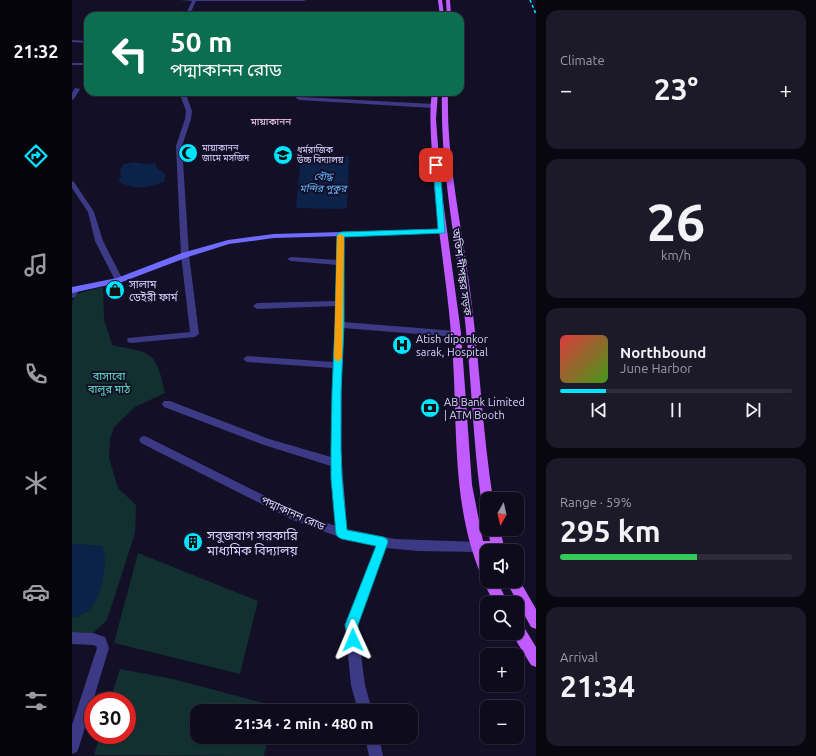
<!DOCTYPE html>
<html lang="en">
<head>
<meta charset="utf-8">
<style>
	:root { --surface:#0e0b1c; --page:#1c1929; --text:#f1f3f6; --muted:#9b9ba3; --line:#2e2b3b; --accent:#00e5ff }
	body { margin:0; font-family:Ubuntu,"Noto Sans Bengali",sans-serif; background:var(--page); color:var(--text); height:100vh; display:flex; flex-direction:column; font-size:15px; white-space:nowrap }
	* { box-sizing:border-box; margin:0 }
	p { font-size:13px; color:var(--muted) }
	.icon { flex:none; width:22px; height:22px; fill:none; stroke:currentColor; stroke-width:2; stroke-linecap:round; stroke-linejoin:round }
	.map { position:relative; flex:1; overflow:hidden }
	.details { display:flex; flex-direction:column; gap:10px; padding:10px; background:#08060f; width:280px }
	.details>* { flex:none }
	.hud { position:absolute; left:12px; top:12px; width:380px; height:84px; border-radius:12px; box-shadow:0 1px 3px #0004,0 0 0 1px var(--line); background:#0b6e4f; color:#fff; overflow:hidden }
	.needle { width:26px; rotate:188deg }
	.fabs { position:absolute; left:408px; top:492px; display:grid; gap:8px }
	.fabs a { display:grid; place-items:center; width:44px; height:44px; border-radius:8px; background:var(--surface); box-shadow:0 1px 3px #0004,0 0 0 1px var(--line); font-size:20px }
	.speed { position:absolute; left:12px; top:692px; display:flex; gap:8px; font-size:20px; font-weight:700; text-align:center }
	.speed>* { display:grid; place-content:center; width:52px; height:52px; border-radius:50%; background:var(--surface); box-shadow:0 1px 3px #0004,0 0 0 1px var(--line); line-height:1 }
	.speed .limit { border:6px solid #d22; background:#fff; color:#111 }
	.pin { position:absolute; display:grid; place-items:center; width:34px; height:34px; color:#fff; margin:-17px; border-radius:8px; box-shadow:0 2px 6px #0006 }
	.me { position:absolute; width:44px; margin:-22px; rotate:359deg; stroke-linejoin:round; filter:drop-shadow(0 0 3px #0008) }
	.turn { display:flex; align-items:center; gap:14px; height:84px; padding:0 20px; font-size:18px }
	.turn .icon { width:52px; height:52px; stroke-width:2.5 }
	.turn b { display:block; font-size:28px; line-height:34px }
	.big { font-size:30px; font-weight:700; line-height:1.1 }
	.details .card { flex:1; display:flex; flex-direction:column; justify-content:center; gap:6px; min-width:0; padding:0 14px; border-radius:12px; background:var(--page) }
	.details .dial { align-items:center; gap:0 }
	.dial b { font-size:52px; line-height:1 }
	.song { display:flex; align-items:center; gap:12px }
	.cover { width:48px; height:48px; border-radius:6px; background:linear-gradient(135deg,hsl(0 70% 55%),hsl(100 70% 35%)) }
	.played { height:4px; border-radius:2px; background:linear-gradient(90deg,var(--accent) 20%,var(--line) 20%) }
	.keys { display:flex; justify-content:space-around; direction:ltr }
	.heat { display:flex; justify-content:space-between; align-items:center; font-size:22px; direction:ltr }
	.charge { height:6px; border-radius:3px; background:linear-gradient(90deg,#34c759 59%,var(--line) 0) }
	.trip { position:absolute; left:118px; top:704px; width:228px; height:40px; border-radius:12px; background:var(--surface); box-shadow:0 1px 3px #0004,0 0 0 1px var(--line); font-weight:700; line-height:40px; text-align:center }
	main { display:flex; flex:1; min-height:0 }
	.dock { display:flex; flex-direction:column; width:72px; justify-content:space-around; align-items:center; background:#06040b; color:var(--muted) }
	.dock .icon { width:28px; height:28px }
	.dock .selected { color:var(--accent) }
	.dock b { font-size:18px; color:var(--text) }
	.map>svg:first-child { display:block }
</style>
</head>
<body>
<main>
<nav class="dock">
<b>21:32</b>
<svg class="icon selected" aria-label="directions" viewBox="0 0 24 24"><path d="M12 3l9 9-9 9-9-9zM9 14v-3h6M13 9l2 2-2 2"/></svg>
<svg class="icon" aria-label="music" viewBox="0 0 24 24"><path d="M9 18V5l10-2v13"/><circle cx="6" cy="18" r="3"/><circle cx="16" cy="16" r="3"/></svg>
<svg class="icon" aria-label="phone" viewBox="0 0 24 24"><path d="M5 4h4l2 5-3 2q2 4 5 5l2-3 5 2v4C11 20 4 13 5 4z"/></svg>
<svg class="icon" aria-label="climate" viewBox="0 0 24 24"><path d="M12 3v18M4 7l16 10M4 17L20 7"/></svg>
<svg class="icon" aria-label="car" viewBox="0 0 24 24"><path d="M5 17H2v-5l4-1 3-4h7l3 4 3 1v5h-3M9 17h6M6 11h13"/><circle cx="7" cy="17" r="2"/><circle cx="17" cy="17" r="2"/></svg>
<svg class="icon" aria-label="filters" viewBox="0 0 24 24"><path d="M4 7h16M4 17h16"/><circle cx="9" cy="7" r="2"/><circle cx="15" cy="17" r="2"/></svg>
</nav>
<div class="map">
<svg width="464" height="756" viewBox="0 0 464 756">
	<rect width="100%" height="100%" fill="#130f26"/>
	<g fill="#12302f">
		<path d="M31,287L32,319L40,345C51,348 68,349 77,355C88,363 90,382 93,393L63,407L42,427L38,439L37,458L46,488L64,505L63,533L35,620L21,633L0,632V617C25,617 39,565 29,546L0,544V302L4,294Z"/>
		<polygon points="66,553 186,601 168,674 42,643"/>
		<polygon points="48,669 101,679 195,704 196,711 125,711 125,737 196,737 192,756 22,755 28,735 55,735 55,701 38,701"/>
	</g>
	<g fill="#0c2248">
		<polygon points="229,153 277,156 275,207 270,209 224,208"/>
		<path d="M63,162L73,164L83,163L86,169L94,174L92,182C71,189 67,190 46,182L49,177L48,169L52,164Z"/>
		<path d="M0,544L30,546C37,561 30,596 19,608C15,613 8,615 3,617H0Z"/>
	</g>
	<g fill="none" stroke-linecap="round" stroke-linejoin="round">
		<g fill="#3d3a85" fill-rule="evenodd">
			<polygon points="108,0 234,0 232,1 124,1 117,16 113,16 120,1"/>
			<polygon points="0,40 16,41 16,43 0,42"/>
			<rect x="0" y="63" width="16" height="2"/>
			<polygon points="3,88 8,89 2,99 0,100 0,93"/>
			<polygon points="107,92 113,92 120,111 119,119 110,146 117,255 127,334 123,337 59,343 56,342 55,340 56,338 118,332 109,255 104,146 113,119 114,111"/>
			<polygon points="224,92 230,92 230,97 361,104 364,106 361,108 227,100 224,98"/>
			<polygon points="0,181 2,182 22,212 31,241 51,280 50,282 44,282 43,280 23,241 16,212 0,188"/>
			<polygon points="266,232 272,232 273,234 271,322 384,331 388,334 384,337 271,328 269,449 275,529 323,539 406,542 410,543 412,547 410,551 406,552 346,551 314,548 285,625 293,685 300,711 286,711 279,685 273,625 304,546 270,538 221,520 69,443 67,440 69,437 72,436 75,437 229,514 264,526 259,466 192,445 92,407 90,404 92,401 98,401 197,439 259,457 261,368 175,362 171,359 175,356 261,362 264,306 185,309 181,306 185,303 264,301 265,265 219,261 215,259 219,257 265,260"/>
			<polygon points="3,288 7,290 3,297 0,298 0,289"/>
			<polygon points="0,632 21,633 33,637 37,648 7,747 5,752 0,754 0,725 25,648 24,646 21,645 0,644"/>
			<polygon points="293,737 307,737 311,756 297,756"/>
		</g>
		<polygon fill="#6f6bff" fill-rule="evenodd" points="370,229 374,231 373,233 202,238 157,244 116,257 50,282 0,293 0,287 45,278 110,253 156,240 202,234"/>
		<g fill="#c25bff" fill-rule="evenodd">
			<polygon points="366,0 370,0 372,16 368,16"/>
			<polygon points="374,0 378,0 379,16 375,16"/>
			<path d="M360,92H366L364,119L369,186L389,333L400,485L411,541H418L416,529H428L433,551H415V581H425L436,603H422L411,581L413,578L410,577C377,502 387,413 379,333C374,273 363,215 360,155C359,134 357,113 360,92Z"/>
			<path d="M370,92H376C374,165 392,234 400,306C408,370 411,435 421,499H415V504L411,503L409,499L406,475C400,418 398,360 391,303C382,232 368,163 370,92Z"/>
			<polygon points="445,576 464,609 464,629 459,627 434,581 445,581"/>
			<polygon points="445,622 450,624 464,647 464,667 459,665 440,634 445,633"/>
		</g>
		<polyline stroke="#00e5ff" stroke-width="1.5" stroke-dasharray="3 2.5" stroke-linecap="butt" points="458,0 464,14"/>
	</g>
	<polygon fill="#00e5ff" stroke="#0095a6" points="364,163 368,165 373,233 272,237 272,325 269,392 269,449 270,478 275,530 311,537 315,539 316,542 286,625 287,640 285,644 281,646 277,644 273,625 304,546 270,539 266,537 264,534 259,478 259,449 260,392 263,325 265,234 269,232 366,229 361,165"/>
	<polygon fill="#f59e0b" points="269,234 272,236 270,358 266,362 262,358 265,236"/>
	<defs>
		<g id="mosque-disc" transform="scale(1)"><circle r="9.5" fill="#00e5ff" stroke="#130f26"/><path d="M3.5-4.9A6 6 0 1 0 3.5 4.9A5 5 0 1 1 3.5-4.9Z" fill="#111"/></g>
		<g id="school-disc" transform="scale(1)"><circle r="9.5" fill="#00e5ff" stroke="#130f26"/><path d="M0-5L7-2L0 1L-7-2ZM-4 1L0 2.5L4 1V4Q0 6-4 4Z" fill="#111"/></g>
		<g id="shop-disc" transform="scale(1)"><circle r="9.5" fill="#00e5ff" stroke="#130f26"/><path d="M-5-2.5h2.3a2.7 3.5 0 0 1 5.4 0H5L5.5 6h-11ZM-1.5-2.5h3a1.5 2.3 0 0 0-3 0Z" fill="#111"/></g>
		<g id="hospital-disc" transform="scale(1)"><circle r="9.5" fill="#00e5ff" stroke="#130f26"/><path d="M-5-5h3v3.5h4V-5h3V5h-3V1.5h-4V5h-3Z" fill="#111"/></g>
		<g id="bank-disc" transform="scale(1)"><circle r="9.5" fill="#00e5ff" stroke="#130f26"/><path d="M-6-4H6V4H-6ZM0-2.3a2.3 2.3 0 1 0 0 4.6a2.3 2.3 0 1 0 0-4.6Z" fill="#111"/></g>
		<g id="building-disc" transform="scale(1)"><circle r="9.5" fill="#00e5ff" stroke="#130f26"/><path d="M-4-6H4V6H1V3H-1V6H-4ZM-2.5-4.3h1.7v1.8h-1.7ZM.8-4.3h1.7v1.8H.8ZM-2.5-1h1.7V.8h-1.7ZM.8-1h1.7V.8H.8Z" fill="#111"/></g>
	</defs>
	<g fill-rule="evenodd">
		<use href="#mosque-disc" x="116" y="153"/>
		<use href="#school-disc" x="211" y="155"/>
		<use href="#shop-disc" x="43" y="290"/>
		<use href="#hospital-disc" x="330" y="345"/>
		<use href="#bank-disc" x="358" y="408"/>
		<use href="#building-disc" x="121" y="542"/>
	</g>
	<g text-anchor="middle" stroke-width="4" stroke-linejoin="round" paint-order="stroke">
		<g font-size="9" fill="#d9d4ff" stroke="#130f26" text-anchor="start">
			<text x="130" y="151">মায়াকানন<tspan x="130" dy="10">জামে মসজিদ</tspan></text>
			<text x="225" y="153">ধর্মরাজিক<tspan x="225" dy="10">উচ্চ বিদ্যালয়</tspan></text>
		</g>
		<g font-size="10" fill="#ffd6f0" stroke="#130f26">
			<text x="199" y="125">মায়াকানন</text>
		</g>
		<g font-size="10" font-style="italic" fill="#62b6ff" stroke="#130f26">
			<text x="251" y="180">বৌদ্ধ<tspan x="251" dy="12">মন্দির পুকুর</tspan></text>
		</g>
		<g font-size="11" fill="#d9d4ff" stroke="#130f26">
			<text transform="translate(390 272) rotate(82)" y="4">অতিশ দীপঙ্কর সড়ক</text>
			<text transform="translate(221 513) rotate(24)" y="4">পদ্মাকানন রোড</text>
		</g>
		<g font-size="11" fill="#d9d4ff" stroke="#130f26" text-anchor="start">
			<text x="57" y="288">সালাম<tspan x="57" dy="13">ডেইরী ফার্ম</tspan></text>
			<text x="344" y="343">Atish diponkor<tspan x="344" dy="13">sarak, Hospital</tspan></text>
			<text x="372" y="406">AB Bank Limited<tspan x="372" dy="13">| ATM Booth</tspan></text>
		</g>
		<g font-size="11" fill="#5fe0c0" stroke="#130f26">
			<text x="37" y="380">বাসাবো<tspan x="37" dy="13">বালুর মাঠ</tspan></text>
		</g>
		<g font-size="13" fill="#d9d4ff" stroke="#130f26" text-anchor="start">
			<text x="135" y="540">সবুজবাগ সরকারি<tspan x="135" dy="15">মাধ্যমিক বিদ্যালয়</tspan></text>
		</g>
	</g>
</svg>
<div class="fabs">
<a><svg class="needle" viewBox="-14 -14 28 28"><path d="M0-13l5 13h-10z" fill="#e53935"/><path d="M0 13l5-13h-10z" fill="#9b9ba3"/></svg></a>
<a><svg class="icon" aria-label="sound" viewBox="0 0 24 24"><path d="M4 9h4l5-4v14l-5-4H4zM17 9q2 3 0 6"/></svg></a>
<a><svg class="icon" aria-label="search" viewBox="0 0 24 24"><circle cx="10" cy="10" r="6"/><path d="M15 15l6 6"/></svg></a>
<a>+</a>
<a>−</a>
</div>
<div class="speed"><div class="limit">30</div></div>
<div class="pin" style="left:364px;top:165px;background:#d93025"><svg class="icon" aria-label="arrive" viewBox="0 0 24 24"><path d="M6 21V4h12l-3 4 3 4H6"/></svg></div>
<svg class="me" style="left:281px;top:640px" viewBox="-20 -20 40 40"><path d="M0-17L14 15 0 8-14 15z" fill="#00e5ff" stroke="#fff" stroke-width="4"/></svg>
<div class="trip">21:34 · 2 min · 480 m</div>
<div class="hud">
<div class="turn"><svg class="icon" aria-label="left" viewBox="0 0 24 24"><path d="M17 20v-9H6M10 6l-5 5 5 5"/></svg><div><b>50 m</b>পদ্মাকানন রোড</div></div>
</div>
</div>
<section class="details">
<div class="card"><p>Climate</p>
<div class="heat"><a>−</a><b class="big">23°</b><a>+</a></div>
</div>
<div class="card dial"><b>26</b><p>km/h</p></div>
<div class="card">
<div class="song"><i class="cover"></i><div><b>Northbound</b><p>June Harbor</p></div></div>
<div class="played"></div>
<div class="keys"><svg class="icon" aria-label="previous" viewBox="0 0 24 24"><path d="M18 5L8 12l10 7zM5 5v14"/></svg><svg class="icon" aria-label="pause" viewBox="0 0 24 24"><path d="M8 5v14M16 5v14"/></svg><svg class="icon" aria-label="next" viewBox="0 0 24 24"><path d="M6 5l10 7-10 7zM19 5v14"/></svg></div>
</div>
<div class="card"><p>Range · 59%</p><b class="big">295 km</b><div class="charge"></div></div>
<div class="card"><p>Arrival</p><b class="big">21:34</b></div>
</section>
</main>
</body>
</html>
